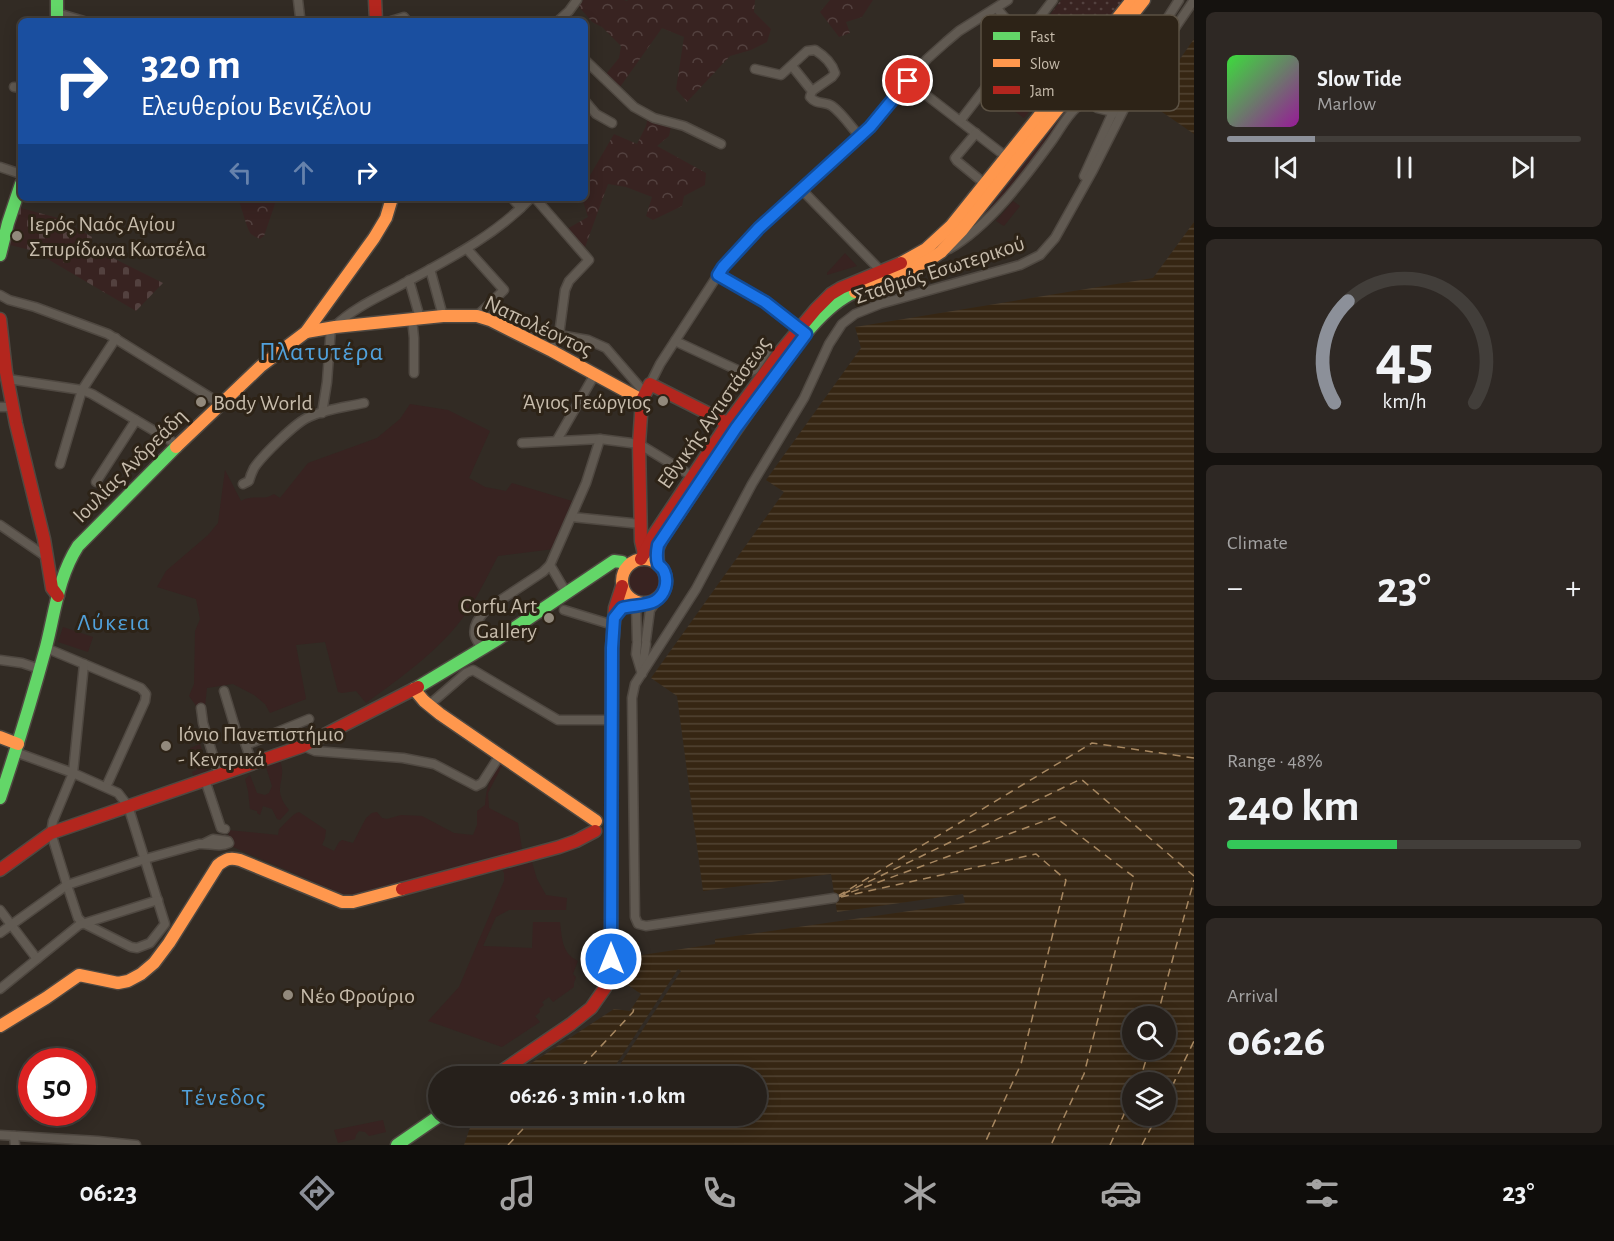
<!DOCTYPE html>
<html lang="en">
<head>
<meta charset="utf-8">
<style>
	:root { --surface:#26201b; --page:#2e2824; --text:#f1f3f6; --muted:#a4a3a3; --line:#423e3a; --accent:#8c9099 }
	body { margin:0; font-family:"Alegreya Sans",sans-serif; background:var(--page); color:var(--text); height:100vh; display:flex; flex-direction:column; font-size:22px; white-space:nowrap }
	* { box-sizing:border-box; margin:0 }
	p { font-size:20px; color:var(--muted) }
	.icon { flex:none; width:33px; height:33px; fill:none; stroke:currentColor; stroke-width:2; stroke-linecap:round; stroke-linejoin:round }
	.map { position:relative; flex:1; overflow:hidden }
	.sheet { display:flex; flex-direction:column; gap:12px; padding:12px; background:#15120f; width:420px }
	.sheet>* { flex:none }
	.hud { position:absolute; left:18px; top:18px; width:570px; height:183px; border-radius:9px; box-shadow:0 3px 15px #0003,0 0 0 2px var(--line); background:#1a4fa0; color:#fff; overflow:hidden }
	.fabs { position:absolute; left:1122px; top:1006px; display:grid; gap:12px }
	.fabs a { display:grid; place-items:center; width:54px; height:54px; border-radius:50%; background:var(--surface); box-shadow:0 3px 15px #0003,0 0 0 2px var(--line); font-size:30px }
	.speed { position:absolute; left:18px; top:1048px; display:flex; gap:12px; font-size:30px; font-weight:700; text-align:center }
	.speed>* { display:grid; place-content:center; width:78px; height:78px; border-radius:50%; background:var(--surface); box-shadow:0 3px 15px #0003,0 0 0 2px var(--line); line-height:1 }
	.speed .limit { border:9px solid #d22; background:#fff; color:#111 }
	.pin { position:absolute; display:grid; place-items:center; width:51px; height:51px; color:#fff; margin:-26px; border:3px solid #fff; border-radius:50%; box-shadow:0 2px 6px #0007 }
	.me { position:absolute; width:66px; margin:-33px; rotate:0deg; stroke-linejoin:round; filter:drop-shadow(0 0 4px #0008) }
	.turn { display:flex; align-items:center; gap:21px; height:126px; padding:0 24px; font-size:27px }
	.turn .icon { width:78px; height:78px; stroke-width:2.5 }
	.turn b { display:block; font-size:42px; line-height:51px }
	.lanes { display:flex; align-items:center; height:57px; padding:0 24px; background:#0003; justify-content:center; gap:30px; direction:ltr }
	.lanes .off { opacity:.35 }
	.big { font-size:45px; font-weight:600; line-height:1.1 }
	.sheet .tile { flex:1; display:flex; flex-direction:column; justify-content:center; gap:9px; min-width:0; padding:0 21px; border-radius:9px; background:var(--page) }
	.sheet .dial { align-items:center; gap:0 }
	.dial svg { height:156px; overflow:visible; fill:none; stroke:var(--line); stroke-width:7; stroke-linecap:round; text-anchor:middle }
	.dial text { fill:var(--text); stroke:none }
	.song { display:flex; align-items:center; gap:18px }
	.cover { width:72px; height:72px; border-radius:9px; background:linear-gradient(135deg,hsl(120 70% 55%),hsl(300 70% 35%)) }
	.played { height:6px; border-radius:3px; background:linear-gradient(90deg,var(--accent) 25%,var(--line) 25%) }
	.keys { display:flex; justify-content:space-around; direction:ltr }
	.heat { display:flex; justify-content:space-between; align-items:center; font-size:33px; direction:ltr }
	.charge { height:9px; border-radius:4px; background:linear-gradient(90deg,#34c759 48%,var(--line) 0) }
	.trip { position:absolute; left:428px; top:1066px; width:339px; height:60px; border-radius:30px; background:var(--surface); box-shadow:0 3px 15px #0003,0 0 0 2px var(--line); font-weight:600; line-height:60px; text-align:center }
	.menu { display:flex; height:96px; justify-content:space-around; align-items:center; background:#0f0d0b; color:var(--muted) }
	.menu .icon { width:42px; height:42px }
	.menu .selected { color:var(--accent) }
	.menu b { font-size:27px; color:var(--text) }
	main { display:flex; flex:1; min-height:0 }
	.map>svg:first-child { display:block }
</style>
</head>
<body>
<main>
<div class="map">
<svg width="1194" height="1145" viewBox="0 0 1194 1145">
	<defs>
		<pattern id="forest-crowns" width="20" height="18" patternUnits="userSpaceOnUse" patternTransform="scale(1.5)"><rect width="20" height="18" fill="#382321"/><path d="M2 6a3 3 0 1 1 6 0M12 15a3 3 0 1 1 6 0" fill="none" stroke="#53413f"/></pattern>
		<pattern id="cemetery-stones" width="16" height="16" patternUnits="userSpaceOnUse" patternTransform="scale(1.5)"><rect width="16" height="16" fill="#382321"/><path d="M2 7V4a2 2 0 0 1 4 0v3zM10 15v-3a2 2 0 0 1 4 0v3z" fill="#53413f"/></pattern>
		<pattern id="park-dots" width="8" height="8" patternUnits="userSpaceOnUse" patternTransform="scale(1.5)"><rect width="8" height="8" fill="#382321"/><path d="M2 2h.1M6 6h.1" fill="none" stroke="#53413f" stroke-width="1.8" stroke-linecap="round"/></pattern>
		<pattern id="water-rules" width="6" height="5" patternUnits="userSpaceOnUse" patternTransform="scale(1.5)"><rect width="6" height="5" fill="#362613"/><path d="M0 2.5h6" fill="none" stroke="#524433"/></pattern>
	</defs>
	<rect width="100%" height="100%" fill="#322b24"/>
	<g fill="#382321">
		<polygon points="1035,95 1040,98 1024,118 1013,110 1020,102 1028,101"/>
		<path d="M1064,110L1067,113C1041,151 1012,189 978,221L977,218L1060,112Z"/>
		<polygon points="1013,201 1020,206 1004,226 996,221"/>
		<polygon points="845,253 857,266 827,275 827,273"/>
		<path d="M410,404L448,410L490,431L469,478L485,487L506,491L512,483L572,501L554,549L498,556C489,573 480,592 469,609C445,646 402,677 366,703L356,691L342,693L338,692L325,642L296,645L306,699L270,713L265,704L254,695L233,684L207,688L205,706L197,707L189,696L194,684L195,631L200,619L196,599L157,587L166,571L208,535L218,523L225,470L241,501C254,493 262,502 274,494L280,498L308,463L377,438L400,419Z"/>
		<circle cx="644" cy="582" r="15"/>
		<polygon points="63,627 93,637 88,652 58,642"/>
		<polygon points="200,744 209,773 194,777 192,772 197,770 190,748"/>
		<path d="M280,761C288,781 270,787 289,810L280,820L277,819L272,809L263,806L260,815L257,813V811L250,809L248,791L245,779L250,775L257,793L265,795L269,793L272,786L265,764Z"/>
		<path d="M502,763L503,764L488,793L489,808L518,823L522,849L349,897L233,847L229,838L228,830L278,835L279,829C285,824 292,814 299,812L326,830L325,838L322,845L334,851L339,842L342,840L353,843L366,818L372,813L377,812L382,818L387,819L401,815L422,816L454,833L473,835L477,825V811L485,805C486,788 490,775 502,763Z"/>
		<path d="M531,859L537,879L546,895L567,898L566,910H509L496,917L483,946L532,948L533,922H560C562,938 562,954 578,961L573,974L576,977L574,983V987L553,1002L549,997L542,1002L544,1005L539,1009L540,1012L535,1016L540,1022L502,1047L428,1021L459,987L504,881V873L502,869Z"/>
		<polygon points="383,1120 386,1132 369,1136 365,1132 359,1131 356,1135 355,1139 338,1143 334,1130"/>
	</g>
	<g fill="url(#forest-crowns)">
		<polygon points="583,0 624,0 627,1 628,0 755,0 754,12 771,29 767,42 751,50 730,56 687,102 676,89 684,37 662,28 620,87 606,74 619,58 621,46 602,27 592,22 579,7"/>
		<polygon points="830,0 873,0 862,17 846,22 850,33 839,37 820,12"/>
		<polygon points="648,116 671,126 669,136 657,146 706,173 705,185 684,196 682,206 653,220 646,216 652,197 626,187 608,184 584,250 565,230 588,217 582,198 585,198 585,184 614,134 637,144 646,126"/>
		<path d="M238,198H277L264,236L260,239C259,239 252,235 251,234C247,230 241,205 238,198Z"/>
	</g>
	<polygon fill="url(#cemetery-stones)" points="17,207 58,218 92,237 89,246 163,283 136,311 34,251 6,244"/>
	<polygon fill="url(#park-dots)" points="1061,0 1124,0 1074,65 1037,36 1037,32"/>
	<g fill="url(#water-rules)" fill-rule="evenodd">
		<polygon points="1194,39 1194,134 1149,103"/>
		<path d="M1194,222V1145H464L474,1116H756V1077H510L614,1009L630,1011L641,994L622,981V958L715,944V939L965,903L963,894L837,912L831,874L703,891L677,696L651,678L784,492L766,480L861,348L855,327L1153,278ZM1132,1017H1166V1050H1132ZM1132,1083H1166V1116H1132Z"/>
	</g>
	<polygon fill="#322b24" points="678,969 681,971 612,1077 608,1077"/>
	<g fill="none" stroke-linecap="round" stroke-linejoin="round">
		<g stroke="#a88861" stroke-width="1.5" stroke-dasharray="8 6" stroke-linecap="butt">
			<polyline points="843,894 1081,779 1194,876"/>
			<polyline points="838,896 1092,743 1194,758"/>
			<polyline points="838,897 1055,817 1134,877 1084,1074 1051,1145"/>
			<polyline points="841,897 1036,854 1066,880 1021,1064 984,1145"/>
			<polyline points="1157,1017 1194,880"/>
			<polyline points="572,1077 633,1012 635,1004"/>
			<polyline points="1139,1083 1149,1050"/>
			<polyline points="1166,1099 1194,1041"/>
			<polyline points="508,1145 535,1116"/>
			<polyline points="1110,1145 1132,1097"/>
			<polyline points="1142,1145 1157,1116"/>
		</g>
		<g stroke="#4f4841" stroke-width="11">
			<g id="street">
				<polyline points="298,0 300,17"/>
				<path d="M997,8C1011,29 1053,56 1074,73"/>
				<polyline points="57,13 84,21"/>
				<polyline points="391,21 404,17 407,21"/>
				<polyline points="558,21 569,11 577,0"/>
				<polyline points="585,60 634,107 654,118 684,126 721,144"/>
				<path d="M1093,64C1091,76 1090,83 1098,93"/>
				<path d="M792,66L812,91L810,97C816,105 825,101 832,106C842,113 852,128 860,137"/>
				<path d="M755,69L781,75L807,51L815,50C823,55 832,63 835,73L832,77L812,91"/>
				<polyline points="908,81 1000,152 1007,156 1011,156"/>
				<polyline points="14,87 21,88"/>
				<polyline points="1070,87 1081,88 1099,94"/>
				<polyline points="1103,96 1111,96 1124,89"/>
				<polyline points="585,101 596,114 612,123"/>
				<polyline points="1097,108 1117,113"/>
				<polyline points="960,121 1053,0"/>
				<polyline points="976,133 955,158 957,161 985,184"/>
				<polyline points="0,167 21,174"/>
				<polyline points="1084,176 1113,112 1149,47 1179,0"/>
				<polyline points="802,190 881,271"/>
				<polyline points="512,198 521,208"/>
				<polyline points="535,198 589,260 569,281 565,290 559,335"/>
				<polyline points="467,249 504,290 477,316"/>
				<path d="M949,249C989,226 1024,179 1051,142C1059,131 1066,117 1076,108C1081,103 1087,103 1093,105"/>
				<polyline points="430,269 443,316"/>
				<polyline points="719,275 765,302 803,332"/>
				<polyline points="409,280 420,318"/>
				<polyline points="0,295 9,300 35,307 108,334 221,404"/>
				<polyline points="412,319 414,338 414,373"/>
				<path d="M335,326C353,308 379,297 401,285C447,260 495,236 531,198"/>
				<polyline points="675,341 746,374 754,370 769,348"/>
				<polyline points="552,351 559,335 588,340 606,348 645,393"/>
				<polyline points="8,379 82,390 92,394 178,445"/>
				<polyline points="650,384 660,364 723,267 759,228 870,127 927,59 946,42 959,31 1008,0"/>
				<polyline points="0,407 14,407"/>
				<polyline points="322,413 327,382 331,327"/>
				<polyline points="557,440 595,374"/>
				<polyline points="522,443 600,439 639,444 695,478"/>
				<polyline points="60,464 82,390 116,338"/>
				<polyline points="96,482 136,420"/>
				<path d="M243,484L249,481C250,477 252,472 254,468C262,456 296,422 309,417C326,409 346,407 364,403"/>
				<polyline points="572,517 641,524"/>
				<polyline points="0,525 48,558"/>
				<polyline points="550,565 567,594"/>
				<polyline points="636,605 637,640"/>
				<polyline points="564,610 613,625"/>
				<polyline points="646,640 650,610 658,599"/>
				<polyline points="637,644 636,654 642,674"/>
				<polyline points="46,648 141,688 146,694 145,701 106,787"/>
				<path d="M482,649C480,645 476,640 475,636C472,626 481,615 487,609L543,572L550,565L586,483L600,439"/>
				<polyline points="0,660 22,663 40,669"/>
				<polyline points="642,670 646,644"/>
				<polyline points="224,691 237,734 244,740 252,763"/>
				<polyline points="429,705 466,673 473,670 558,720 611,720"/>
				<polyline points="201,708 203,723 219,775"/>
				<polyline points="246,745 309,719"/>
				<polyline points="303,746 315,751 403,758 434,764 476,786 482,783 500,755"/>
				<polyline points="15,752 73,773 118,793 128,806 165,924 150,943 137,948 131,947 83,923 78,918 67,885 51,833 53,821 73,773 84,664"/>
				<polyline points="205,780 221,828 225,829"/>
				<polyline points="834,898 646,926 638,924 635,917 632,698 635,684 696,589 752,484 804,398 829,344 842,324 855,314 880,304 1020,265 1040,255 1055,238 1093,170 1127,103 1158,53 1194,0"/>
				<polyline points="0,910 37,959"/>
				<path d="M0,933L67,885L145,859L199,844C210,843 218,848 229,843L228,841L213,839L205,843"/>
				<polyline points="0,989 79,925 158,900"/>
				<polyline points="0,1135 98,1141 136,1145"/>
				<polyline points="14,1136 15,1145"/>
			</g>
		</g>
		<g stroke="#4f4841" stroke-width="15">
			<g id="fast">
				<polyline points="57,0 57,21"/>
				<polyline points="0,255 8,223 21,184"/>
				<path d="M658,564L657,550L661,540C696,488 731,435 768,384C789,355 821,306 855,292"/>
				<polyline points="418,687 498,639 614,561 622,562 626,568"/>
				<path d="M0,798C17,748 32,698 46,647C55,612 58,577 78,546L176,447"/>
				<polyline points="397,1145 439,1116"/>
			</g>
		</g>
		<g stroke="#4f4841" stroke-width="15">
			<g id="slow">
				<polyline points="901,263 926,249 951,226 1132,0"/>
				<polyline points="855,292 909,270 929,260 941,252 962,230 1144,0"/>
				<polyline points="306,332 335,327 443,316 477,316 490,320 552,351 642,400"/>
				<polyline points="176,447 261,366 306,332 374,238 386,218 392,198"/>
				<circle cx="644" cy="581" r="22"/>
				<polyline points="414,689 424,701 440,714 596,821"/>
				<polyline points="0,737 18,744"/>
				<path d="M0,1026L46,998L79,975L118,983L128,981L141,974L154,963L169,943L218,865C226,859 230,857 240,860L342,902H353L402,889"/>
			</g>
		</g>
		<g stroke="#4f4841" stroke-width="15">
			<g id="jam">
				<polyline points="375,0 376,21"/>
				<polyline points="0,319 6,372 16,424 44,539 52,588 58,596"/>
				<polyline points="644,554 641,541 639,444 642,400 650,384 735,427"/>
				<polyline points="641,559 653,536 728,423 781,351 816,309 831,294 841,288 901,263"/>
				<polyline points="0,870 51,833 303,746 418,687"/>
				<polyline points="402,889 559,847 576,841 595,831"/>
				<polyline points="493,1077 571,1024 591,1008 605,988 609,974 611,959 612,648 615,608 622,586"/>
			</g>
		</g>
		<use href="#street" stroke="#615a52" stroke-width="8"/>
		<use href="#fast" stroke="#63d668" stroke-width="12"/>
		<use href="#slow" stroke="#ff974d" stroke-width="12"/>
		<use href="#jam" stroke="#b3261e" stroke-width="12"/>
	</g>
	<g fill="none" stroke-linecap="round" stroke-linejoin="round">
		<g stroke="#114b97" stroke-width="15">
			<path id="route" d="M611,959L612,648L614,618L622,608C633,605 646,606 655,601C665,595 669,582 664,571C663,568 660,567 658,564C656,558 657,550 658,545L736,428L806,334L765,302L718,275L723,267L759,228L870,127L908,81"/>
		</g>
		<use href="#route" stroke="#1a73e8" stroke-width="10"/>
	</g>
	<g fill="#92897c" stroke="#2d2317" stroke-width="2">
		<circle cx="17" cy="236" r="6"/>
		<circle cx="663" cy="401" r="6"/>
		<circle cx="201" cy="402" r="6"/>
		<circle cx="549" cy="618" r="6"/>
		<circle cx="166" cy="746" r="6"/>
		<circle cx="288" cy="995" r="6"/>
	</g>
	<g text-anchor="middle" stroke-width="6" stroke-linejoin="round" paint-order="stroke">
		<g font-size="22" fill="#c6bbab" stroke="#2d2317" text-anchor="start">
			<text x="29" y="231">Ιερός Ναός Αγίου<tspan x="29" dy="25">Σπυρίδωνα Κωτσέλα</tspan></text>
			<text x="651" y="409" text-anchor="end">Άγιος Γεώργιος</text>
			<text x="213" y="410">Body World</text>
			<text x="537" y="613" text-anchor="end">Corfu Art<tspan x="537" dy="25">Gallery</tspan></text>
			<text x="178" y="741">Ιόνιο Πανεπιστήμιο<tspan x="178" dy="25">- Κεντρικά</tspan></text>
			<text x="300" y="1003">Νέο Φρούριο</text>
		</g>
		<g font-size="22" fill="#c6bbab" stroke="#2d2317">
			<text transform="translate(939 269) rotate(-18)" y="8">Σταθμός Εσωτερικού</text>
			<text transform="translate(539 325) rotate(25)" y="8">Ναπολέοντος</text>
			<text transform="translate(713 412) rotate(-55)" y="8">Εθνικής Αντιστάσεως</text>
			<text transform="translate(129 465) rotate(-45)" y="8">Ιουλίας Ανδρεάδη</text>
		</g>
		<g font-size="24" letter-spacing="1.5" fill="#51a1db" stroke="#2d2317">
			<text x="114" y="630">Λύκεια</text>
			<text x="224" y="1105">Τένεδος</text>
		</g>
		<g font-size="26" letter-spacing="1.5" fill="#51a1db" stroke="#2d2317">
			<text x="322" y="360">Πλατυτέρα</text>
		</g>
	</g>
	<rect x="981" y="15" width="198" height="96" rx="9" fill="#2d2317" stroke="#5b5143" stroke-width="1.5"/>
	<rect x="993" y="32" width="27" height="8" fill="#63d668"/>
	<rect x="993" y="59" width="27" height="8" fill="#ff974d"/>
	<rect x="993" y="86" width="27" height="8" fill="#b3261e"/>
	<g font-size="16" fill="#c6bbab">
		<text x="1030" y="42">Fast</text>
		<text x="1030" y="69">Slow</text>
		<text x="1030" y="96">Jam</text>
	</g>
</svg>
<div class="fabs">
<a><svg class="icon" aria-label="search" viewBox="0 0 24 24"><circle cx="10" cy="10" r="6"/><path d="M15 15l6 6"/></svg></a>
<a><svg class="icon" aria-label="layers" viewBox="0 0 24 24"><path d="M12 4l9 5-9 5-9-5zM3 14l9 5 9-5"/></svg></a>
</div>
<div class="speed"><div class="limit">50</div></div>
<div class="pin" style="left:908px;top:81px;background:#d93025"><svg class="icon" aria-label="arrive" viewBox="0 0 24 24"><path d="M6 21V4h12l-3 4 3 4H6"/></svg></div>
<svg class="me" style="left:611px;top:959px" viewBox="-20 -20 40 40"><circle r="17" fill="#1a73e8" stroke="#fff" stroke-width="3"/><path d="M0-11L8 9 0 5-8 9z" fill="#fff"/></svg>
<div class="trip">06:26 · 3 min · 1.0 km</div>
<div class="hud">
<div class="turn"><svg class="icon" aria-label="right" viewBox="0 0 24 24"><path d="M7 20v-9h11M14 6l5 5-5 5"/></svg><div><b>320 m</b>Ελευθερίου Βενιζέλου</div></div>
<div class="lanes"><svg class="icon off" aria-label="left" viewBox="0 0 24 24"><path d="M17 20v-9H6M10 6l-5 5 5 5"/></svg><svg class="icon off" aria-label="ahead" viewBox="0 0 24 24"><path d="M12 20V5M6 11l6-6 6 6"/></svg><svg class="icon" aria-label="right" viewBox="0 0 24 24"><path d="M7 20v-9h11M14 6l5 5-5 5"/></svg></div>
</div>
</div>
<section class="sheet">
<div class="tile">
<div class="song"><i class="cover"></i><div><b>Slow Tide</b><p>Marlow</p></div></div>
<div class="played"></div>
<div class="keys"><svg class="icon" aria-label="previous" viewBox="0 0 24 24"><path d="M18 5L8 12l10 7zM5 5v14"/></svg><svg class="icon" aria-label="pause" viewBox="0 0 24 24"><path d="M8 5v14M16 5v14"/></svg><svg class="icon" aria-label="next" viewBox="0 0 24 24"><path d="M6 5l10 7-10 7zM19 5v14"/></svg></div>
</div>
<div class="tile dial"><svg viewBox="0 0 100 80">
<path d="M14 69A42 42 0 1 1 86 69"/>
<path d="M14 69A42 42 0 0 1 21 17" stroke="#8c9099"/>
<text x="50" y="56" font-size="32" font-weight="700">45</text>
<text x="50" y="72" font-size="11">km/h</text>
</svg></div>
<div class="tile"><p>Climate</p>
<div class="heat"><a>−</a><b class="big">23°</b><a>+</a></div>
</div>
<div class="tile"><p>Range · 48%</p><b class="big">240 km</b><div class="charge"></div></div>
<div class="tile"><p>Arrival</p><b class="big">06:26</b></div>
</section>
</main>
<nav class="menu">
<b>06:23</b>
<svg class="icon selected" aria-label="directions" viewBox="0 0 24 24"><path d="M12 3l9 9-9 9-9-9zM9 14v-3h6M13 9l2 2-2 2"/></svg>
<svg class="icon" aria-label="music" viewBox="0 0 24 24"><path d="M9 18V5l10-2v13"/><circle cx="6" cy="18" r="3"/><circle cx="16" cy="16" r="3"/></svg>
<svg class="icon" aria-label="phone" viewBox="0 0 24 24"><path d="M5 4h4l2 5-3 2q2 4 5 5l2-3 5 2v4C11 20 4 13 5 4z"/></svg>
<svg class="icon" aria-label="climate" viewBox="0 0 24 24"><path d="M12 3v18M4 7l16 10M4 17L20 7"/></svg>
<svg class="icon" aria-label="car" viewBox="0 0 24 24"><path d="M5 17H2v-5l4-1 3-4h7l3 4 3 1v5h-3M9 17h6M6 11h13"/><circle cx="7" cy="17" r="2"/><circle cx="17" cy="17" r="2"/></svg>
<svg class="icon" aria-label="filters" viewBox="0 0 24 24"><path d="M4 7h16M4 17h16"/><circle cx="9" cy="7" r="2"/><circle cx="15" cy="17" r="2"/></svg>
<b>23°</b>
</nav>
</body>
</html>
